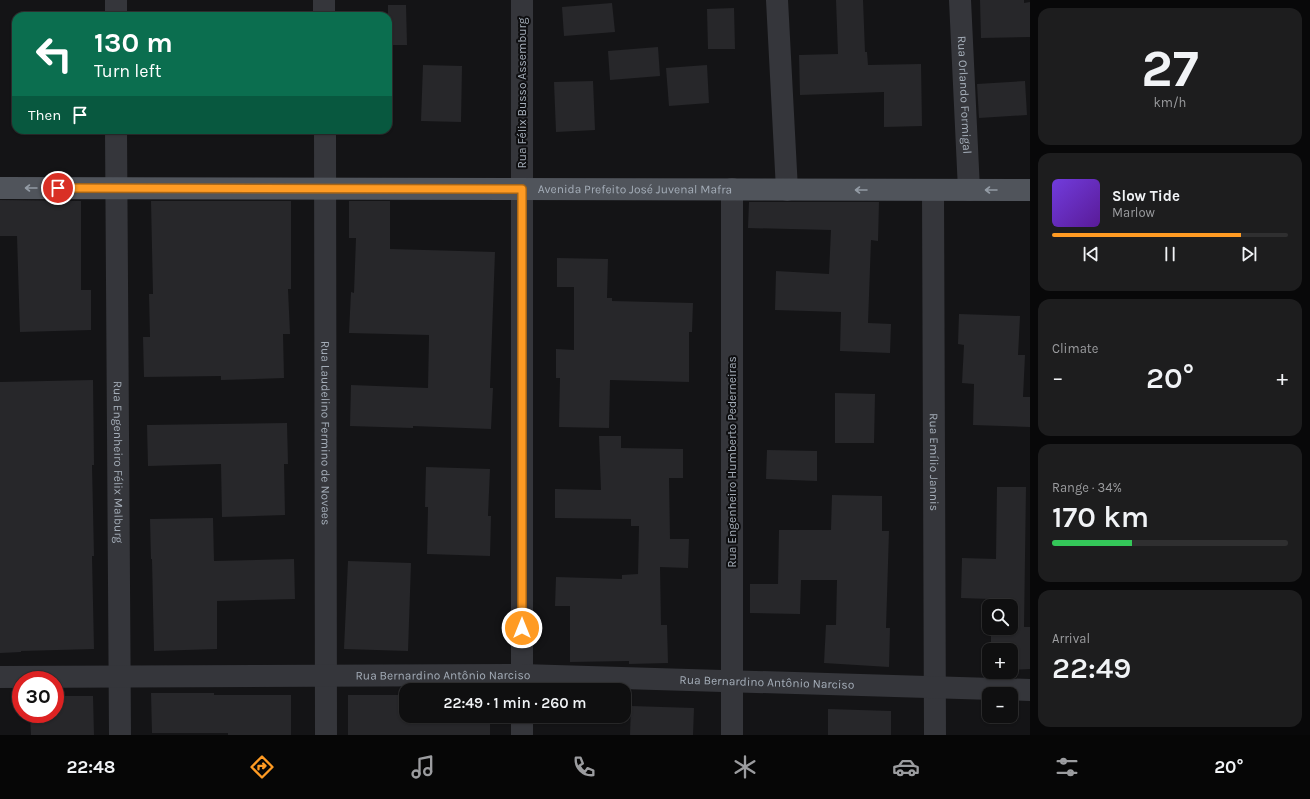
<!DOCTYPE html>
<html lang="en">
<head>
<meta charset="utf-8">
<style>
	:root { --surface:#0f0f10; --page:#1d1d1e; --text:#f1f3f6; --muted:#9b9c9f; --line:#2f2f30; --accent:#ff9b23 }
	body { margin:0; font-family:Karla,sans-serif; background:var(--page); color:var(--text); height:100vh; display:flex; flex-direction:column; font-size:15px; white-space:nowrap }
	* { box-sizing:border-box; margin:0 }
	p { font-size:13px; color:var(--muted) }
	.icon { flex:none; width:22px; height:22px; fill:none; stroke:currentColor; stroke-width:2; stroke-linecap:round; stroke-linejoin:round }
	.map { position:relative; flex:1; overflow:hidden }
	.panel { display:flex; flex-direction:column; gap:8px; padding:8px; background:#080809; width:280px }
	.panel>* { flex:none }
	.guide { position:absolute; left:12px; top:12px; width:380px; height:122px; border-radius:12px; box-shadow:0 1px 3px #0004,0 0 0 1px var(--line); background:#0b6e4f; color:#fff; overflow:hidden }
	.controls { position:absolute; left:982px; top:599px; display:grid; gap:8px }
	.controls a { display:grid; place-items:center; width:36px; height:36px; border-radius:8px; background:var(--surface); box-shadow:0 1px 3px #0004,0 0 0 1px var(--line); font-size:20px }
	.speed { position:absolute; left:12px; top:671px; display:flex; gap:8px; font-size:20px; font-weight:700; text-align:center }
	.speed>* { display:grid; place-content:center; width:52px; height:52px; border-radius:50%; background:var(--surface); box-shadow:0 1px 3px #0004,0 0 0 1px var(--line); line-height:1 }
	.speed .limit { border:6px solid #d22; background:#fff; color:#111 }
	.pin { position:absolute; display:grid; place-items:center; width:34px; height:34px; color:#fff; margin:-17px; border:2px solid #fff; border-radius:50%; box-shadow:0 1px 4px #0007 }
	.me { position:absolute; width:44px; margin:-22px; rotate:0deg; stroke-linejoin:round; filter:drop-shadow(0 0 3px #0008) }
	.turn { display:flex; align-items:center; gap:14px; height:84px; padding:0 16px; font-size:18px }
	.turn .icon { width:52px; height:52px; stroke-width:2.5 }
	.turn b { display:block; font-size:28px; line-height:34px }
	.then { display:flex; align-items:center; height:38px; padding:0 16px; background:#0003; gap:8px; font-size:15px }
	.big { font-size:30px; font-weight:600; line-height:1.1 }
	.panel .widget { flex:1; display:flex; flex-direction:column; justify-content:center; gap:6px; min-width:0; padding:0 14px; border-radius:12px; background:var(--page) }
	.panel .dial { align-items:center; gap:0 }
	.dial b { font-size:52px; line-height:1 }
	.song { display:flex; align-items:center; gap:12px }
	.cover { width:48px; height:48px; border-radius:6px; background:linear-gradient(135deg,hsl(260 70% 55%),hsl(270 70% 35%)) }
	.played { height:4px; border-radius:2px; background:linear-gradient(90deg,var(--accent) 80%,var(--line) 80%) }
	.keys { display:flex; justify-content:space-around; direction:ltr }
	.heat { display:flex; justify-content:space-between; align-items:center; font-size:22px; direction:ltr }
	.charge { height:6px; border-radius:3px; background:linear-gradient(90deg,#34c759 34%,var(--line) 0) }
	.trip { position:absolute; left:399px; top:683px; width:232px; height:40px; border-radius:12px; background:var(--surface); box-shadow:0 1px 3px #0004,0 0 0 1px var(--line); font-weight:600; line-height:40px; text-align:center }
	.dock { display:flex; height:64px; justify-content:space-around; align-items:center; background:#060606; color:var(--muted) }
	.dock .icon { width:28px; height:28px }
	.dock .active { color:var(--accent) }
	.dock b { font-size:18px; color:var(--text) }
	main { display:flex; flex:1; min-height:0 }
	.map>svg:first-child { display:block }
</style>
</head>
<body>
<main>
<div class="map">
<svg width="1030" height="735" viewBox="0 0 1030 735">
	<rect width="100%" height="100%" fill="#141416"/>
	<g fill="#27272a">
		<polygon points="836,0 863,0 865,52 867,52 868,65 921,64 922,126 884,127 884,92 800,95 799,55 838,54"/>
		<polygon points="980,0 1024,0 1024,3 1030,2 1030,37 981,38"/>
		<polygon points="612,3 615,32 564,36 562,7"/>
		<polygon points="388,5 406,5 407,45 388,45"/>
		<polygon points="734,8 735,49 708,49 707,9"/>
		<polygon points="658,47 660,76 610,80 608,51"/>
		<polygon points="423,65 462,66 461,122 421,121"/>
		<polygon points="707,65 709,103 669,106 666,68"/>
		<polygon points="593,81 595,130 556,132 554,82"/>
		<polygon points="1025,81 1027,115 979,118 977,84"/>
		<polygon points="0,200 81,201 81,290 91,290 91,330 20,332 17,236 0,236"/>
		<polygon points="151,201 291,201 291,289 288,289 290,334 283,334 284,378 221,380 221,376 144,377 143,337 150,337 149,294 153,294"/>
		<polygon points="349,201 390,201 390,249 495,252 490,388 493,388 491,429 413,426 413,428 350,426 351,385 428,388 429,337 429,335 349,333 351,292 354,293 356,238 349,238"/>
		<polygon points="749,202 879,202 878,241 871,240 868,323 891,324 890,353 840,351 841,312 775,310 776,271 829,274 831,230 748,228"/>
		<polygon points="557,258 608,259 607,298 612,298 612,301 693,303 692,332 689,332 689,382 610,380 609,428 559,427 560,378 556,378 556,349 574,350 574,287 557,287"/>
		<polygon points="959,314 1020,316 1018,355 1025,355 1023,397 1030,397 1030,427 973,425 974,384 962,383 964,345 958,344"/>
		<polygon points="93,380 94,465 92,465 94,556 92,556 94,649 21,651 21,652 0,653 0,382"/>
		<polygon points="835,393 875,394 874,443 835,443"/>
		<polygon points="287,423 288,464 284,464 285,515 222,517 221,464 148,466 147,425"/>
		<polygon points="599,436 621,436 621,448 683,449 683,478 669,478 670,539 689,539 688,568 660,567 661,625 667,625 668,663 629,664 629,661 570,662 570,606 555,606 556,577 622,579 622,575 638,574 639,526 631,526 631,519 555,518 555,489 601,490"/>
		<polygon points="767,450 817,451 817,481 766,479"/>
		<polygon points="426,467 490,469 488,516 491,516 490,556 427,554 428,507 425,507"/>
		<polygon points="997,487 1026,487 1024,627 1030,627 1030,669 1011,670 1011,650 991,650 991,628 1011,628 1011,606 990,606 990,599 961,598 962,558 996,559"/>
		<polygon points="832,495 882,496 882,531 889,531 886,628 890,628 889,667 824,663 826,625 836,625 837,580 801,580 800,614 750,613 750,584 778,584 779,530 831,530"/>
		<polygon points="213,518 214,561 294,559 295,599 217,601 217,649 154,651 152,559 151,559 150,519"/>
		<polygon points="348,561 411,563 408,651 344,649"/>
		<polygon points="151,693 214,693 214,695 291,695 291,735 228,735 228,733 152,733"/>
		<polygon points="348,695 406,695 406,716 490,716 490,735 348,735"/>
		<polygon points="55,696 93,696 94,735 31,735 30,714 55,714"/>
		<polygon points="631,706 694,708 693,735 630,735"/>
		<polygon points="828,709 891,711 891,735 828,735"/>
	</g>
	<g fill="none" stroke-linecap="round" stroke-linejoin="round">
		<g stroke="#35363b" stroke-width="22">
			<polyline points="116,0 116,16"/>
			<polyline points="324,0 324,16"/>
			<polyline points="522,0 522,689"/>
			<polyline points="777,0 787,190"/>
			<path id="s1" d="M960,0L969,190"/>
			<path id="s2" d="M116,130L120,735"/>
			<path id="s3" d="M325,130L326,735"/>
			<path id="s4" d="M933,190L935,735"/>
			<path id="s5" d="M0,677L522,675L1030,690"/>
			<polyline points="522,716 522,735"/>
			<polyline points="732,735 732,189"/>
		</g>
		<path stroke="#50545b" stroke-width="22" id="s6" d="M0,188L1030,190"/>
	</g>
	<defs><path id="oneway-shaft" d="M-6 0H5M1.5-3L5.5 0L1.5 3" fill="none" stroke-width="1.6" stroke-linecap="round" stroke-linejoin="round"/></defs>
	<g stroke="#939ba5">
		<use href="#oneway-shaft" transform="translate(31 188) rotate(-180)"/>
		<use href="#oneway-shaft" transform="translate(861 190) rotate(180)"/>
		<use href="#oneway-shaft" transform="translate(991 190) rotate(-180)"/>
	</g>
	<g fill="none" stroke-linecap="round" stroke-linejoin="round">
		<g stroke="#a66517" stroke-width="10">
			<polyline id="route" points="58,188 522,189 522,628"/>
		</g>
		<use href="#route" stroke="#ff9b23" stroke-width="7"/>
	</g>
	<g text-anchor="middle" stroke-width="4" stroke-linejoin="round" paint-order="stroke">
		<g font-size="12" fill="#a4adb8" stroke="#0f0f11">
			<text transform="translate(522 93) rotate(-90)" y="4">Rua Félix Busso Assemburg</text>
			<text dy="4" stroke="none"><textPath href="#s1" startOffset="95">Rua Orlando Formigal</textPath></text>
			<text dy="4" stroke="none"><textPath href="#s6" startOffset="635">Avenida Prefeito José Juvenal Mafra</textPath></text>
			<text dy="4" stroke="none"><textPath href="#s3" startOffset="303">Rua Laudelino Fermino de Novaes</textPath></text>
			<text dy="4" stroke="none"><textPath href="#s2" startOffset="332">Rua Engenheiro Félix Malburg</textPath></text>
			<text transform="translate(732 462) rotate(-90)" y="4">Rua Engenheiro Humberto Pederneiras</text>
			<text dy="4" stroke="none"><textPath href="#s4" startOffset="272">Rua Emílio Jannis</textPath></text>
			<text dy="4" stroke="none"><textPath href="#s5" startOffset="443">Rua Bernardino Antônio Narciso</textPath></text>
			<text dy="4" stroke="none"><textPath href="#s5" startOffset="767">Rua Bernardino Antônio Narciso</textPath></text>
		</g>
	</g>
</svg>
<div class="controls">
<a><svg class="icon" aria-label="search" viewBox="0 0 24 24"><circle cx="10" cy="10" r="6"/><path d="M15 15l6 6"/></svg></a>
<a>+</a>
<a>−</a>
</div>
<div class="speed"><div class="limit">30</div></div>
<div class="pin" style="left:58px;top:188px;background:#d93025"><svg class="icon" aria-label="arrive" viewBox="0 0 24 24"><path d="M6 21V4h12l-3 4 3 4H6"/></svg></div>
<svg class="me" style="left:522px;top:628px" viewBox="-20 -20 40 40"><circle r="17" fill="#ff9b23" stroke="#fff" stroke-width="3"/><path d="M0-11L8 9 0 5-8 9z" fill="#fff"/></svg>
<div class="trip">22:49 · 1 min · 260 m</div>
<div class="guide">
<div class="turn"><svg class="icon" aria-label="left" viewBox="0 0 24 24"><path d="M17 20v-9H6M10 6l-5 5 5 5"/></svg><div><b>130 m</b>Turn left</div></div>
<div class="then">Then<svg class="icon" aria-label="arrive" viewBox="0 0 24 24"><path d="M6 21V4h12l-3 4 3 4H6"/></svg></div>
</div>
</div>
<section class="panel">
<div class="widget dial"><b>27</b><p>km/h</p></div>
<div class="widget">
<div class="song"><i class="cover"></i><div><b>Slow Tide</b><p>Marlow</p></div></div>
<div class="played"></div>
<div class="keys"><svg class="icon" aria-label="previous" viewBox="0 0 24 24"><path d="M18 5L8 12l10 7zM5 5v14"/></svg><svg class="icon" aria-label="pause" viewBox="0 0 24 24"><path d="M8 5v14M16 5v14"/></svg><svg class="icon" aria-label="next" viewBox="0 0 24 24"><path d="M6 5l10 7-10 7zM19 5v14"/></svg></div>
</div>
<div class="widget"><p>Climate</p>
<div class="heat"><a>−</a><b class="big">20°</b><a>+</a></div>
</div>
<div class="widget"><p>Range · 34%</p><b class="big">170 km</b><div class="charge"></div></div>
<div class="widget"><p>Arrival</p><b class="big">22:49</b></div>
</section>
</main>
<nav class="dock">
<b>22:48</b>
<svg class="icon active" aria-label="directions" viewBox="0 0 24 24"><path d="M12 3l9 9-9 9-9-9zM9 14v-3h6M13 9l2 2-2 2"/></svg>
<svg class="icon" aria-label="music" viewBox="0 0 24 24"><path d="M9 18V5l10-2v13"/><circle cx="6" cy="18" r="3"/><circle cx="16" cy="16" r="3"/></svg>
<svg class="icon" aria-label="phone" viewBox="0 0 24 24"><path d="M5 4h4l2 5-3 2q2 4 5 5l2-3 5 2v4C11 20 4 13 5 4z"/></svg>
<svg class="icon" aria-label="climate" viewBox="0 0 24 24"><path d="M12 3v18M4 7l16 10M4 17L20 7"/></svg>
<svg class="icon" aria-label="car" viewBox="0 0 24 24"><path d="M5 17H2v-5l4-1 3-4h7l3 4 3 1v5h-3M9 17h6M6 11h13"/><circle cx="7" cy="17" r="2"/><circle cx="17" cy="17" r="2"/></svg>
<svg class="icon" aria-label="filters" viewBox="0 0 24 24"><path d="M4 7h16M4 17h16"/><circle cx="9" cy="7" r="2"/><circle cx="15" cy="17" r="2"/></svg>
<b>20°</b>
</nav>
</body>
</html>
